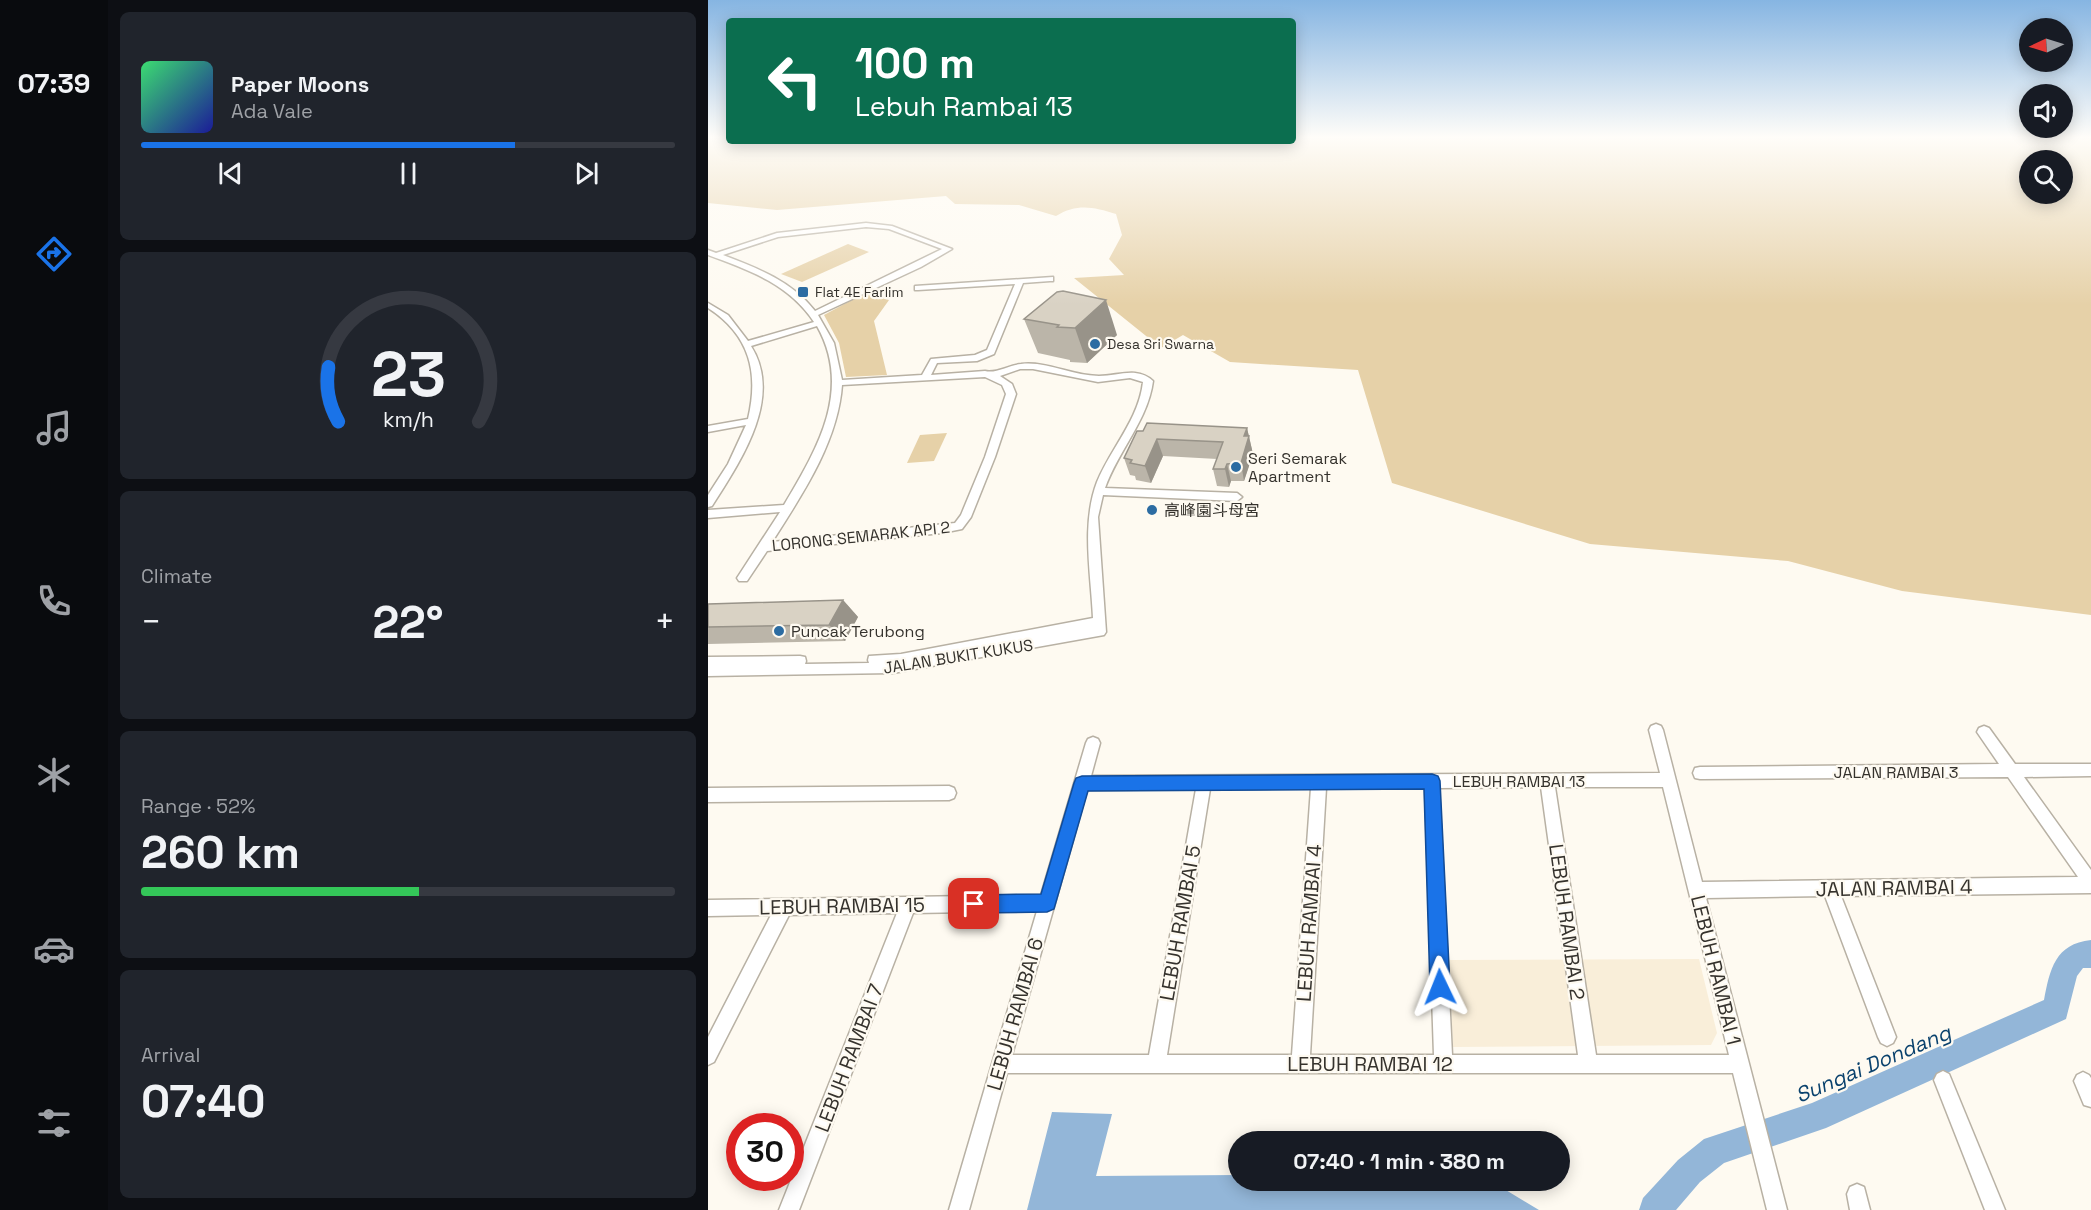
<!DOCTYPE html>
<html lang="en">
<head>
<meta charset="utf-8">
<style>
	:root { --surface:#171b24; --page:#20242c; --text:#f1f3f6; --muted:#9ea1a6; --line:#363941; --accent:#1a73e8 }
	body { margin:0; font-family:"Space Grotesk","Noto Sans SC",sans-serif; background:var(--page); color:var(--text); height:100vh; display:flex; flex-direction:column; font-size:22px; white-space:nowrap }
	* { box-sizing:border-box; margin:0 }
	p { font-size:20px; color:var(--muted) }
	.icon { flex:none; width:33px; height:33px; fill:none; stroke:currentColor; stroke-width:2; stroke-linecap:round; stroke-linejoin:round }
	.map { position:relative; flex:1; overflow:hidden }
	.side { display:flex; flex-direction:column; gap:12px; padding:12px; background:#0d0f14; width:600px }
	.side>* { flex:none }
	.guide { position:absolute; left:18px; top:18px; width:570px; height:126px; border-radius:6px; box-shadow:0 3px 15px #0003; background:#0b6e4f; color:#fff; overflow:hidden }
	.needle { width:39px; rotate:266deg }
	.buttons { position:absolute; left:1311px; top:18px; display:grid; gap:12px }
	.buttons a { display:grid; place-items:center; width:54px; height:54px; border-radius:50%; background:var(--surface); box-shadow:0 3px 15px #0003; font-size:30px }
	.speed { position:absolute; left:18px; top:1113px; display:flex; gap:12px; font-size:30px; font-weight:700; text-align:center }
	.speed>* { display:grid; place-content:center; width:78px; height:78px; border-radius:50%; background:var(--surface); box-shadow:0 3px 15px #0003; line-height:1 }
	.speed .limit { border:9px solid #d22; background:#fff; color:#111 }
	.pin { position:absolute; display:grid; place-items:center; width:51px; height:51px; color:#fff; margin:-26px; border-radius:12px; box-shadow:0 3px 9px #0006 }
	.me { position:absolute; width:66px; margin:-33px; rotate:358deg; stroke-linejoin:round; filter:drop-shadow(0 0 4px #0008) }
	.turn { display:flex; align-items:center; gap:21px; height:126px; padding:0 30px; font-size:27px }
	.turn .icon { width:78px; height:78px; stroke-width:2.5 }
	.turn b { display:block; font-size:42px; line-height:51px }
	.big { font-size:45px; font-weight:700; line-height:1.1 }
	.side .card { flex:1; display:flex; flex-direction:column; justify-content:center; gap:9px; min-width:0; padding:0 21px; border-radius:9px; background:var(--page) }
	.side .dial { align-items:center; gap:0 }
	.dial svg { height:156px; overflow:visible; fill:none; stroke:var(--line); stroke-width:7; stroke-linecap:round; text-anchor:middle }
	.dial text { fill:var(--text); stroke:none }
	.song { display:flex; align-items:center; gap:18px }
	.cover { width:72px; height:72px; border-radius:9px; background:linear-gradient(135deg,hsl(140 70% 55%),hsl(240 70% 35%)) }
	.played { height:6px; border-radius:3px; background:linear-gradient(90deg,var(--accent) 70%,var(--line) 70%) }
	.keys { display:flex; justify-content:space-around; direction:ltr }
	.heat { display:flex; justify-content:space-between; align-items:center; font-size:33px; direction:ltr }
	.charge { height:9px; border-radius:4px; background:linear-gradient(90deg,#34c759 52%,var(--line) 0) }
	.trip { position:absolute; left:520px; top:1131px; width:342px; height:60px; border-radius:30px; background:var(--surface); box-shadow:0 3px 15px #0003; font-weight:700; line-height:60px; text-align:center }
	main { display:flex; flex:1; min-height:0 }
	.tabs { display:flex; flex-direction:column; width:108px; justify-content:space-around; align-items:center; background:#090b0e; color:var(--muted) }
	.tabs .icon { width:42px; height:42px }
	.tabs .selected { color:var(--accent) }
	.tabs b { font-size:27px; color:var(--text) }
	.map>svg:first-child { display:block }
</style>
</head>
<body>
<main>
<nav class="tabs">
<b>07:39</b>
<svg class="icon selected" aria-label="directions" viewBox="0 0 24 24"><path d="M12 3l9 9-9 9-9-9zM9 14v-3h6M13 9l2 2-2 2"/></svg>
<svg class="icon" aria-label="music" viewBox="0 0 24 24"><path d="M9 18V5l10-2v13"/><circle cx="6" cy="18" r="3"/><circle cx="16" cy="16" r="3"/></svg>
<svg class="icon" aria-label="phone" viewBox="0 0 24 24"><path d="M5 4h4l2 5-3 2q2 4 5 5l2-3 5 2v4C11 20 4 13 5 4z"/></svg>
<svg class="icon" aria-label="climate" viewBox="0 0 24 24"><path d="M12 3v18M4 7l16 10M4 17L20 7"/></svg>
<svg class="icon" aria-label="car" viewBox="0 0 24 24"><path d="M5 17H2v-5l4-1 3-4h7l3 4 3 1v5h-3M9 17h6M6 11h13"/><circle cx="7" cy="17" r="2"/><circle cx="17" cy="17" r="2"/></svg>
<svg class="icon" aria-label="filters" viewBox="0 0 24 24"><path d="M4 7h16M4 17h16"/><circle cx="9" cy="7" r="2"/><circle cx="15" cy="17" r="2"/></svg>
</nav>
<section class="side">
<div class="card">
<div class="song"><i class="cover"></i><div><b>Paper Moons</b><p>Ada Vale</p></div></div>
<div class="played"></div>
<div class="keys"><svg class="icon" aria-label="previous" viewBox="0 0 24 24"><path d="M18 5L8 12l10 7zM5 5v14"/></svg><svg class="icon" aria-label="pause" viewBox="0 0 24 24"><path d="M8 5v14M16 5v14"/></svg><svg class="icon" aria-label="next" viewBox="0 0 24 24"><path d="M6 5l10 7-10 7zM19 5v14"/></svg></div>
</div>
<div class="card dial"><svg viewBox="0 0 100 80">
<path d="M14 69A42 42 0 1 1 86 69"/>
<path d="M14 69A42 42 0 0 1 9 41" stroke="#1a73e8"/>
<text x="50" y="56" font-size="32" font-weight="700">23</text>
<text x="50" y="72" font-size="11">km/h</text>
</svg></div>
<div class="card"><p>Climate</p>
<div class="heat"><a>−</a><b class="big">22°</b><a>+</a></div>
</div>
<div class="card"><p>Range · 52%</p><b class="big">260 km</b><div class="charge"></div></div>
<div class="card"><p>Arrival</p><b class="big">07:40</b></div>
</section>
<div class="map">
<svg width="1383" height="1210" viewBox="0 0 1383 1210">
	<rect width="100%" height="100%" fill="#fefaf1"/>
	<polygon fill="#f9eed9" points="991,959 1009,1033 1003,1045 745,1047 741,960"/>
	<g fill="#e6d1a8" fill-rule="evenodd">
		<path d="M0,136H21V141H585V136H1383V615L1194,591L1080,561L882,544L684,483L650,370L522,362L475,335L453,348L366,278L416,275L401,259L414,235L408,214C386,207 369,203 348,216L311,205L247,204L238,196L69,210L0,203ZM1322,160H1354V194H1322Z"/>
		<polygon points="140,244 161,252 94,282 73,274"/>
		<polygon points="157,293 181,300 166,321 179,375 138,377 131,343 116,315"/>
		<polygon points="239,433 226,461 199,463 212,435"/>
	</g>
	<polygon fill="#93b6d8" points="344,1112 404,1114 388,1176 531,1175 531,1180 783,1181 831,1210 319,1210"/>
	<g fill="none" stroke-linecap="round" stroke-linejoin="round">
		<path fill="#93b6d8" fill-rule="evenodd" d="M1383,940V968H1375L1369,976L1358,1019L1118,1128L1016,1163L992,1182L968,1210H931L935,1198L970,1160L996,1139L1104,1103L1336,1000C1342,969 1347,944 1383,940Z"/>
		<g stroke="#b8b1a4" stroke-width="3">
			<g id="minor">
				<path d="M158,223L184,226L244,249L213,267L110,315L126,343L134,380L214,375L223,359L267,355L279,350L307,284L210,290H207V286L345,277V281H342L315,283L286,354L269,361L229,363L223,375L277,371C288,374 301,365 313,364C340,361 364,376 391,376C410,376 429,366 445,381C440,420 410,451 397,488L529,493L534,497L529,501L395,495L390,517L398,632L396,635L185,673L0,676V657L92,656L97,657L98,661L97,664L161,663L160,660L161,656L193,654L385,618C383,574 373,524 389,482C403,448 431,419 435,382L422,378L390,382L325,369H312L292,376L304,384L308,394L287,457L263,517L254,529L234,533L59,551L39,581H31L29,578L31,575L72,512L0,518V510L76,505C109,449 145,390 109,326L43,346C76,398 32,462 4,506L0,507V495L20,464L38,425L0,432V426L40,419C51,373 42,335 0,308V303L20,315L40,341L106,322C81,284 41,270 0,255V250L8,253L69,233ZM158,227L181,229L234,249L107,311C84,281 49,268 15,255L70,237ZM277,377L294,385L298,394L277,457L253,515L247,523L64,542C94,495 130,442 134,385Z"/>
				<path d="M948,724L953,726L955,730L994,882L1370,877L1300,777L992,779L987,778L985,773L987,768L992,767L1291,764L1269,732L1271,728L1276,726L1281,728L1307,764H1383V776L1316,777L1383,870V893L1133,896L1188,1037L1185,1043L1179,1046L1173,1043L1170,1037L1117,896L998,898L1079,1210H1059L1025,1073H299L261,1210H241L329,911L205,913L91,1210H71L189,913L81,915L6,1062L0,1065V1037L63,915L0,916V900L333,895L378,743L380,739L385,737L390,739L392,743L383,776L952,773L941,730L943,726ZM833,787L870,1055H744L731,788ZM847,787H955L1021,1055H888ZM603,788L584,1055H459L502,789ZM618,788H717L726,1055H602ZM488,789L441,1055H304L379,790Z"/>
				<polygon points="241,786 246,788 248,793 246,798 241,800 0,802 0,788"/>
				<polygon points="1235,1071 1241,1074 1297,1210 1277,1210 1226,1080 1229,1074"/>
				<polygon points="1375,1072 1381,1075 1383,1078 1383,1107 1376,1105 1366,1081 1369,1075"/>
				<polygon points="1149,1184 1156,1187 1162,1210 1142,1210 1139,1194 1142,1187"/>
			</g>
		</g>
		<use href="#minor" fill="#fff" fill-rule="evenodd"/>
	</g>
	<g fill="#bbb5a9">
		<polygon points="316,319 409,335 379,363 362,362 362,360 330,353"/>
		<polygon points="539,428 545,454 536,481 523,481 521,487 509,486 505,469 509,459 455,456 443,483 428,480 427,476 422,475 416,458 435,431"/>
		<polygon points="135,600 150,617 137,641 0,644 0,604"/>
	</g>
	<g fill="#989389">
		<polygon points="398,300 409,335 379,363 367,328"/>
		<polygon points="539,428 545,454 536,481 533,463 536,436"/>
		<polygon points="449,439 455,456 443,483 437,466"/>
		<polygon points="519,464 523,481 521,487 517,469"/>
		<polygon points="135,600 150,617 137,641 121,625"/>
	</g>
	<g fill="#d9d2c4" stroke="#989389" stroke-width="1.5">
		<polygon points="355,291 398,300 367,328 349,327 351,325 316,319 349,292"/>
		<polygon points="439,423 539,428 536,436 541,436 533,463 519,464 517,469 505,469 515,442 449,439 437,466 422,463 424,460 416,458 429,431 435,431"/>
		<polygon points="135,600 121,625 0,627 0,604"/>
	</g>
	<linearGradient id="sky" x2="0" y2="1"><stop stop-color="#86b5e2"/><stop offset="0.45" stop-color="#fffdf9"/><stop offset="1" stop-color="#fffdf9" stop-opacity="0"/></linearGradient>
	<rect width="1383" height="305" fill="url(#sky)"/>
	<polygon fill="#1a73e8" stroke="#114b97" stroke-width="1.5" points="724,774 730,776 732,781 742,987 739,994 732,996 725,994 722,987 716,789 380,791 346,909 339,912 266,913 260,911 257,904 260,898 266,895 333,894 366,783 368,778 374,776"/>
	<g fill="#2c6ca2" stroke="#fefaf1" stroke-width="2">
		<rect x="89" y="286" width="12" height="12" rx="3"/>
		<circle cx="387" cy="344" r="6"/>
		<circle cx="528" cy="467" r="6"/>
		<circle cx="444" cy="510" r="6"/>
		<circle cx="71" cy="631" r="6"/>
	</g>
	<g text-anchor="middle" stroke-width="4.5" stroke-linejoin="round" paint-order="stroke">
		<g font-size="14" fill="#35322d" stroke="#fefaf1" text-anchor="start">
			<text x="107" y="297">Flat 4E Farlim</text>
			<text x="399" y="349">Desa Sri Swarna</text>
		</g>
		<g font-size="16" fill="#35322d" stroke="#fefaf1" text-anchor="start">
			<text x="540" y="464">Seri Semarak<tspan x="540" dy="18">Apartment</tspan></text>
			<text x="456" y="516">高峰園斗母宮</text>
			<text x="83" y="637">Puncak Terubong</text>
		</g>
		<g font-size="16" fill="#35322d" stroke="#fefaf1">
			<text transform="translate(153 536) rotate(-6)" y="6">LORONG SEMARAK API 2</text>
			<text transform="translate(250 656) rotate(-9)" y="6">JALAN BUKIT KUKUS</text>
			<text x="1188" y="778">JALAN RAMBAI 3</text>
			<text x="811" y="787">LEBUH RAMBAI 13</text>
		</g>
		<g font-size="20" fill="#35322d" stroke="#fefaf1">
			<text transform="translate(1186 888) rotate(-1)" y="7">JALAN RAMBAI 4</text>
			<text transform="translate(134 906) rotate(-1)" y="7">LEBUH RAMBAI 15</text>
			<text transform="translate(859 922) rotate(82)" y="7">LEBUH RAMBAI 2</text>
			<text transform="translate(472 923) rotate(-80)" y="7">LEBUH RAMBAI 5</text>
			<text transform="translate(601 923) rotate(-86)" y="7">LEBUH RAMBAI 4</text>
			<text transform="translate(1008 970) rotate(76)" y="7">LEBUH RAMBAI 1</text>
			<text transform="translate(307 1014) rotate(-74)" y="7">LEBUH RAMBAI 6</text>
			<text transform="translate(141 1058) rotate(-69)" y="7">LEBUH RAMBAI 7</text>
			<text x="662" y="1071">LEBUH RAMBAI 12</text>
		</g>
		<g font-size="21" font-style="italic" fill="#0a426d" stroke="#fefaf1">
			<text transform="translate(1165 1064) rotate(-23)" y="7">Sungai Dondang</text>
		</g>
	</g>
</svg>
<div class="buttons">
<a><svg class="needle" viewBox="-14 -14 28 28"><path d="M0-13l5 13h-10z" fill="#e53935"/><path d="M0 13l5-13h-10z" fill="#9ea1a6"/></svg></a>
<a><svg class="icon" aria-label="sound" viewBox="0 0 24 24"><path d="M4 9h4l5-4v14l-5-4H4zM17 9q2 3 0 6"/></svg></a>
<a><svg class="icon" aria-label="search" viewBox="0 0 24 24"><circle cx="10" cy="10" r="6"/><path d="M15 15l6 6"/></svg></a>
</div>
<div class="speed"><div class="limit">30</div></div>
<div class="pin" style="left:266px;top:904px;background:#d93025"><svg class="icon" aria-label="arrive" viewBox="0 0 24 24"><path d="M6 21V4h12l-3 4 3 4H6"/></svg></div>
<svg class="me" style="left:732px;top:987px" viewBox="-20 -20 40 40"><path d="M0-17L14 15 0 8-14 15z" fill="#1a73e8" stroke="#fff" stroke-width="4"/></svg>
<div class="trip">07:40 · 1 min · 380 m</div>
<div class="guide">
<div class="turn"><svg class="icon" aria-label="left" viewBox="0 0 24 24"><path d="M17 20v-9H6M10 6l-5 5 5 5"/></svg><div><b>100 m</b>Lebuh Rambai 13</div></div>
</div>
</div>
</main>
</body>
</html>
